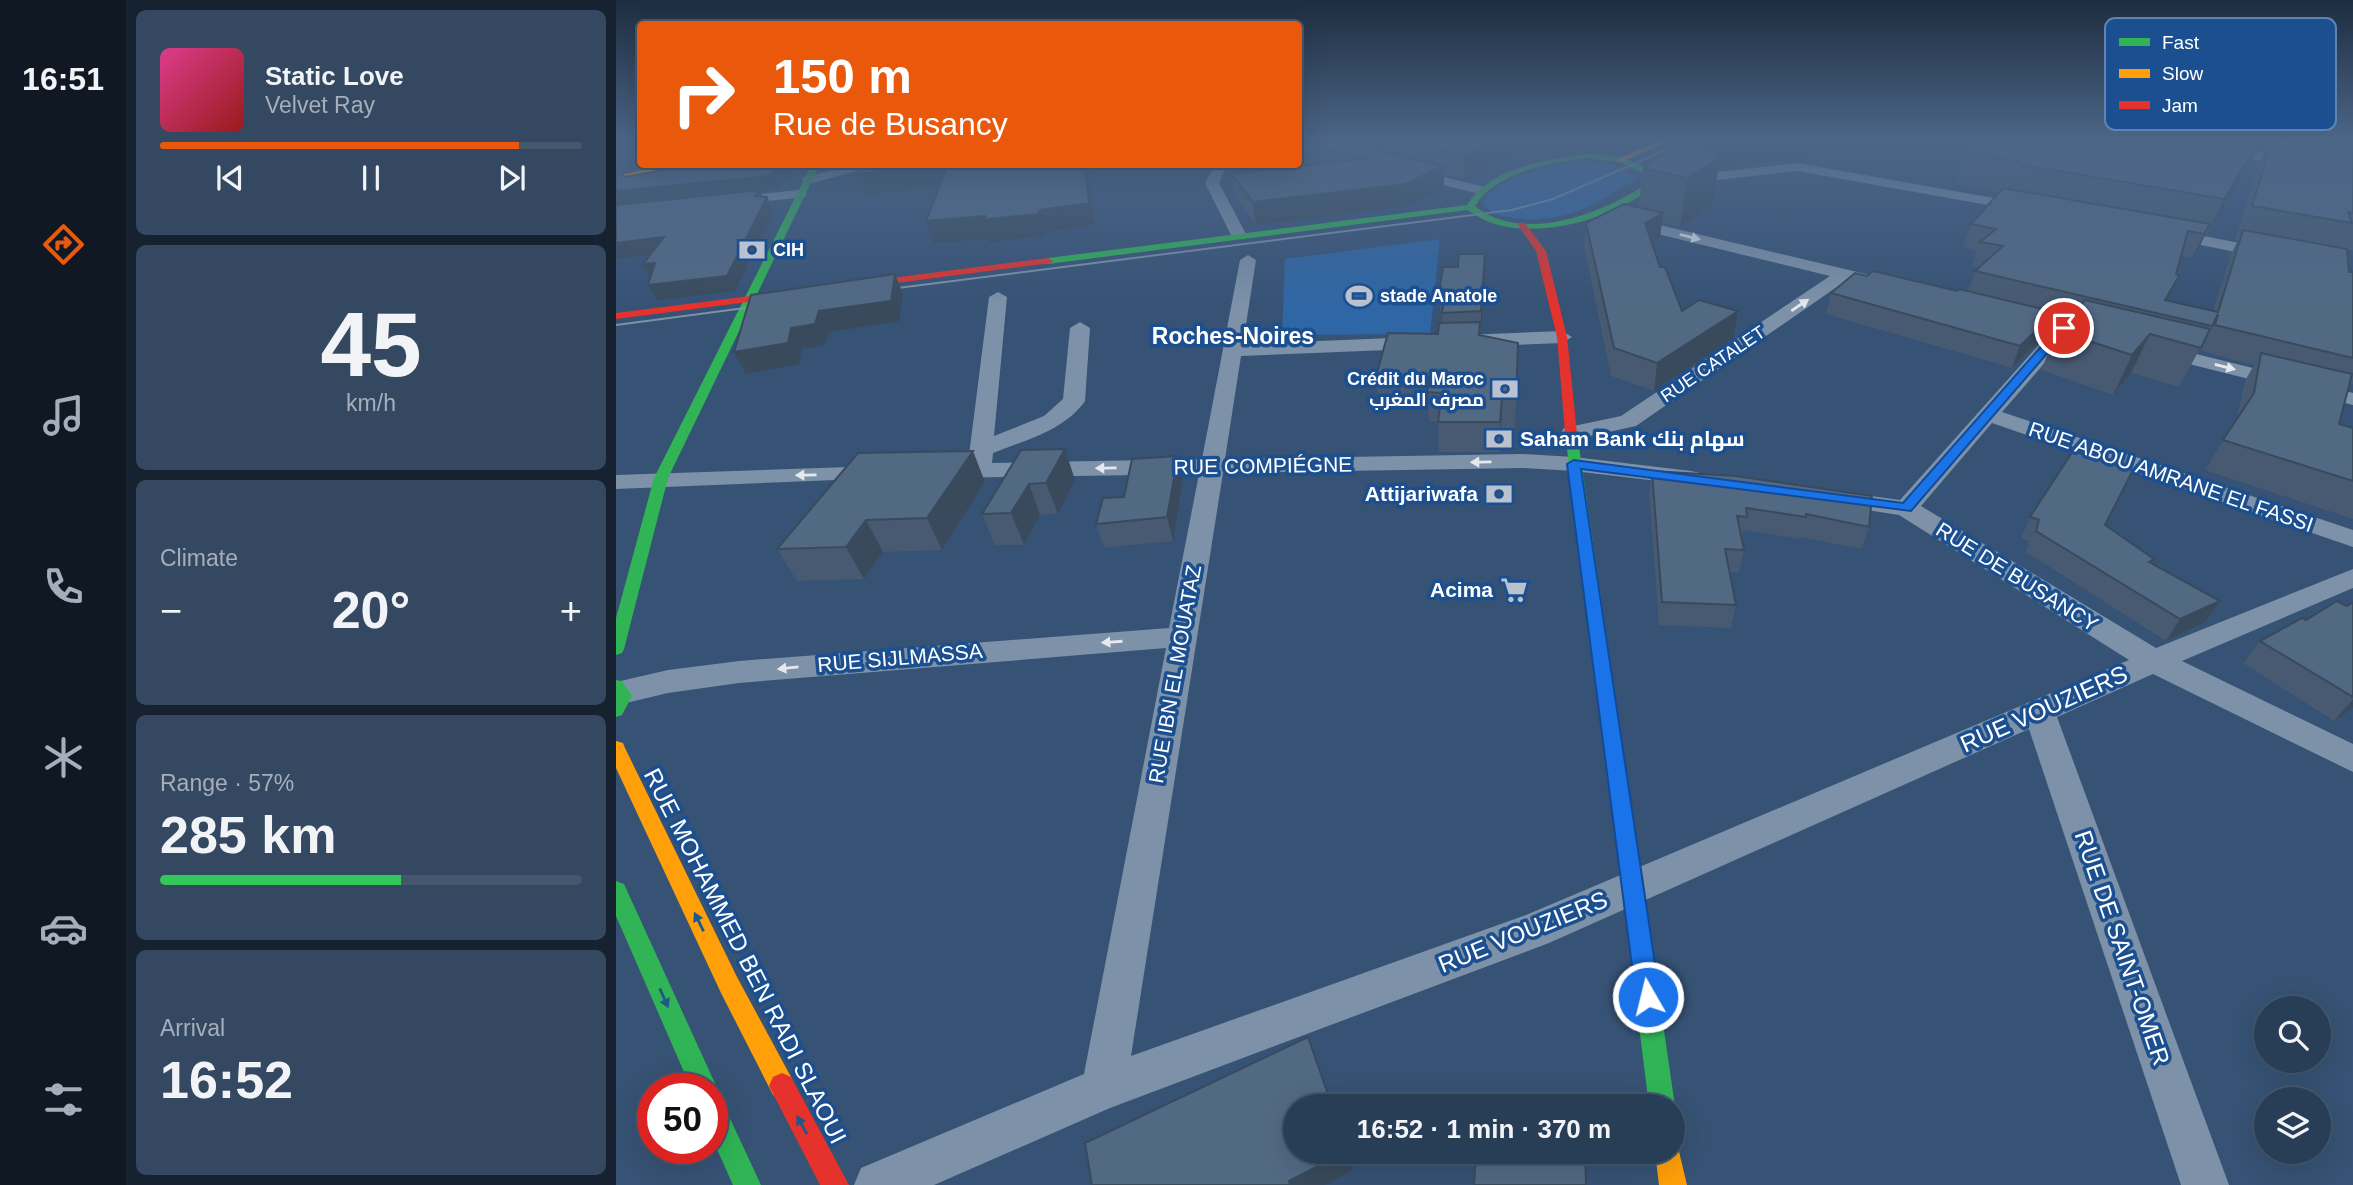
<!DOCTYPE html>
<html lang="en">
<head>
<meta charset="utf-8">
<style>
	:root { --surface:#283e57; --page:#344961; --text:#f1f3f6; --muted:#a5aeba; --line:#44576d; --accent:#ea580c }
	body { margin:0; font-family:Helvetica,Cairo,sans-serif; background:var(--page); color:var(--text); height:100vh; display:flex; flex-direction:column; font-size:26px; white-space:nowrap }
	* { box-sizing:border-box; margin:0 }
	p { font-size:23px; color:var(--muted) }
	.icon { flex:none; width:38px; height:38px; fill:none; stroke:currentColor; stroke-width:2; stroke-linecap:round; stroke-linejoin:round }
	.map { position:relative; flex:1; overflow:hidden }
	.drawer { display:flex; flex-direction:column; gap:10px; padding:10px; background:#162230; width:490px }
	.drawer>* { flex:none }
	.banner { position:absolute; left:21px; top:21px; width:665px; height:147px; border-radius:7px; box-shadow:0 7px 28px #0002,0 0 0 2px var(--line); background:#ea580c; color:#fff; overflow:hidden }
	.tools { position:absolute; left:1638px; top:996px; display:grid; gap:14px }
	.tools a { display:grid; place-items:center; width:77px; height:77px; border-radius:50%; background:var(--surface); box-shadow:0 7px 28px #0002,0 0 0 2px var(--line); font-size:35px }
	.speed { position:absolute; left:21px; top:1073px; display:flex; gap:14px; font-size:35px; font-weight:700; text-align:center }
	.speed>* { display:grid; place-content:center; width:91px; height:91px; border-radius:50%; background:var(--surface); box-shadow:0 7px 28px #0002,0 0 0 2px var(--line); line-height:1 }
	.speed .limit { border:10px solid #d22; background:#fff; color:#111 }
	.pin { position:absolute; display:grid; place-items:center; width:60px; height:60px; color:#fff; margin:-30px; border:4px solid #fff; border-radius:50%; box-shadow:0 2px 7px #0007 }
	.me { position:absolute; width:77px; margin:-38px; rotate:352deg; stroke-linejoin:round; filter:drop-shadow(0 0 5px #0008) }
	.turn { display:flex; align-items:center; gap:24px; height:147px; padding:0 21px; font-size:32px }
	.turn .icon { width:91px; height:91px; stroke-width:2.5 }
	.turn b { display:block; font-size:49px; line-height:60px }
	.big { font-size:52px; font-weight:700; line-height:1.1 }
	.drawer .widget { flex:1; display:flex; flex-direction:column; justify-content:center; gap:10px; min-width:0; padding:0 24px; border-radius:10px; background:var(--page) }
	.drawer .dial { align-items:center; gap:0 }
	.dial b { font-size:91px; line-height:1 }
	.song { display:flex; align-items:center; gap:21px }
	.cover { width:84px; height:84px; border-radius:10px; background:linear-gradient(135deg,hsl(330 70% 55%),hsl(0 70% 35%)) }
	.played { height:7px; border-radius:4px; background:linear-gradient(90deg,var(--accent) 85%,var(--line) 85%) }
	.keys { display:flex; justify-content:space-around; direction:ltr }
	.heat { display:flex; justify-content:space-between; align-items:center; font-size:38px; direction:ltr }
	.charge { height:10px; border-radius:5px; background:linear-gradient(90deg,#34c759 57%,var(--line) 0) }
	.trip { position:absolute; left:667px; top:1094px; width:402px; height:70px; border-radius:35px; background:var(--surface); box-shadow:0 7px 28px #0002,0 0 0 2px var(--line); font-weight:700; line-height:70px; text-align:center }
	main { display:flex; flex:1; min-height:0 }
	.menu { display:flex; flex-direction:column; width:126px; justify-content:space-around; align-items:center; background:#101923; color:var(--muted) }
	.menu .icon { width:49px; height:49px }
	.menu .on { color:var(--accent) }
	.menu b { font-size:32px; color:var(--text) }
	.map>svg:first-child { display:block }
</style>
</head>
<body>
<main>
<nav class="menu">
<b>16:51</b>
<svg class="icon on" aria-label="directions" viewBox="0 0 24 24"><path d="M12 3l9 9-9 9-9-9zM9 14v-3h6M13 9l2 2-2 2"/></svg>
<svg class="icon" aria-label="music" viewBox="0 0 24 24"><path d="M9 18V5l10-2v13"/><circle cx="6" cy="18" r="3"/><circle cx="16" cy="16" r="3"/></svg>
<svg class="icon" aria-label="phone" viewBox="0 0 24 24"><path d="M5 4h4l2 5-3 2q2 4 5 5l2-3 5 2v4C11 20 4 13 5 4z"/></svg>
<svg class="icon" aria-label="climate" viewBox="0 0 24 24"><path d="M12 3v18M4 7l16 10M4 17L20 7"/></svg>
<svg class="icon" aria-label="car" viewBox="0 0 24 24"><path d="M5 17H2v-5l4-1 3-4h7l3 4 3 1v5h-3M9 17h6M6 11h13"/><circle cx="7" cy="17" r="2"/><circle cx="17" cy="17" r="2"/></svg>
<svg class="icon" aria-label="filters" viewBox="0 0 24 24"><path d="M4 7h16M4 17h16"/><circle cx="9" cy="7" r="2"/><circle cx="15" cy="17" r="2"/></svg>
</nav>
<section class="drawer">
<div class="widget">
<div class="song"><i class="cover"></i><div><b>Static Love</b><p>Velvet Ray</p></div></div>
<div class="played"></div>
<div class="keys"><svg class="icon" aria-label="previous" viewBox="0 0 24 24"><path d="M18 5L8 12l10 7zM5 5v14"/></svg><svg class="icon" aria-label="pause" viewBox="0 0 24 24"><path d="M8 5v14M16 5v14"/></svg><svg class="icon" aria-label="next" viewBox="0 0 24 24"><path d="M6 5l10 7-10 7zM19 5v14"/></svg></div>
</div>
<div class="widget dial"><b>45</b><p>km/h</p></div>
<div class="widget"><p>Climate</p>
<div class="heat"><a>−</a><b class="big">20°</b><a>+</a></div>
</div>
<div class="widget"><p>Range · 57%</p><b class="big">285 km</b><div class="charge"></div></div>
<div class="widget"><p>Arrival</p><b class="big">16:52</b></div>
</section>
<div class="map">
<svg width="1737" height="1185" viewBox="0 0 1737 1185">
	<rect width="100%" height="100%" fill="#365274"/>
	<g fill="#2f66a5">
		<path d="M965,161L997,165L1019,176L1017,181C980,205 944,225 899,218C888,217 877,215 869,206L867,200C890,173 932,166 965,161Z"/>
		<polygon points="824,239 814,334 666,335 669,259"/>
	</g>
	<g fill="none" stroke-linecap="round" stroke-linejoin="round">
		<g fill="#7d92a8" fill-rule="evenodd">
			<polygon points="1535,140 1564,140 1737,167 1737,175 1541,144"/>
			<polygon points="1181,163 1411,204 1418,208 1411,212 1181,171 1064,184 1057,180 1064,176"/>
			<polygon points="241,164 266,164 193,184 186,180 188,177"/>
			<polygon points="599,164 612,164 603,183 631,236 629,239 617,239 589,183"/>
			<polygon points="791,168 869,187 871,190 864,194 786,175 786,169"/>
			<polygon points="184,190 189,191 191,194 189,197 114,205 107,201 114,197"/>
			<polygon points="1010,217 1279,281 1282,285 1273,290 1231,280 1020,426 956,440 948,438 945,433 948,428 1005,416 1214,276 1005,225 1002,222 1005,219"/>
			<polygon points="1551,229 1655,249 1663,254 1655,259 1545,237 1543,234"/>
			<path d="M632,255L640,260L627,344L946,331L956,337L946,343L625,356L609,459L906,454L958,457L1075,471L1084,473L1087,478L1084,483L1075,485L958,471L906,468L607,473L515,1056L910,915L1513,660L1283,515L1219,505L1210,503L1207,498L1210,493L1219,491L1284,500L1436,330L1391,319L1389,315L1391,311L1398,309L1488,332L1491,336L1481,342L1453,335L1386,412L1737,530V547L1376,423L1305,506L1540,648L1737,569V588L1566,661L1737,744V772L1537,674L1441,717L1613,1185H1565L1413,729L933,943L494,1108L318,1185H238L245,1168L468,1074L550,648L123,683L52,693L6,704L0,702V682L52,670L123,661L553,628L583,474L329,478L321,476L317,471L321,466L352,463L373,297L382,292L391,297L378,436L428,416L447,399L454,328L464,322L474,328L469,401C448,431 409,440 377,453L376,463L586,459L624,260Z"/>
			<polygon points="1540,344 1737,393 1737,405 1533,354 1530,350 1533,346"/>
			<polygon points="260,466 268,468 272,473 268,478 0,489 0,475"/>
		</g>
		<g fill="#30b455" fill-rule="evenodd">
			<path d="M971,154C996,155 1018,159 1039,173L1041,183C999,221 900,249 852,210L432,264L427,261L432,258L851,205C875,167 930,160 971,154ZM971,158L1004,162L1032,176L1033,182C989,213 907,245 859,206C881,171 932,164 971,158Z"/>
			<polygon points="196,164 204,164 52,478 8,649 6,653 0,655 0,618 38,478"/>
			<polygon points="955,429 961,433 1059,1106 1057,1110 1057,1106 1033,1106 949,433"/>
			<polygon points="0,680 6,681 16,696 6,715 0,717"/>
			<polygon points="0,881 8,884 97,1079 101,1088 97,1096 105,1099 145,1185 117,1185 96,1138 96,1088 75,1088 0,916"/>
		</g>
		<g fill="#ff9f0a" fill-rule="evenodd">
			<polygon points="1046,140 1056,140 1006,162 999,160"/>
			<polygon points="53,164 69,164 0,180 0,176"/>
			<polygon points="0,741 7,743 9,748 121,977 175,1077 179,1086 175,1095 166,1099 157,1095 105,993 0,768"/>
			<polygon points="1057,1141 1061,1143 1071,1185 1043,1185 1039,1152 1057,1152"/>
		</g>
		<g fill="#e5322d" fill-rule="evenodd">
			<polygon points="903,223 909,223 930,251 951,337 961,433 959,436 955,437 949,433 941,337 920,251 902,225"/>
			<polygon points="432,258 437,261 435,263 0,319 0,313"/>
			<polygon points="166,1073 175,1077 233,1185 204,1185 153,1086 157,1077"/>
		</g>
		<g stroke="#7e92a7" stroke-width="2">
			<polyline points="266,290 896,210 937,199 1073,140"/>
			<polyline points="0,325 151,305"/>
		</g>
	</g>
	<g fill="#475a72">
		<polygon points="688,140 903,140 894,158 849,179 828,174 828,188 790,206 640,225 619,196 615,174 690,165 688,144"/>
		<polygon points="1058,140 1285,140 1283,146 1102,169 1096,205 1064,227 1046,223 1044,237 1035,242 1044,267 1066,311 1117,338 1038,391 995,376 968,247 970,223 1023,207 1027,165 1057,148"/>
		<polygon points="1457,140 1647,140 1591,235 1589,234 1576,258 1565,256 1551,300 1597,311 1615,254 1622,240 1619,240 1643,163 1655,140 1695,140 1737,147 1737,251 1732,250 1733,272 1737,272 1737,384 1734,384 1723,424 1737,428 1737,519 1589,470 1621,418 1629,381 1638,365 1585,351 1587,343 1563,387 1515,373 1497,395 1425,370 1442,331 1451,321 1436,317 1430,333 1396,368 1210,314 1215,293 1251,276 1341,291 1352,291 1359,271 1363,267 1356,266 1361,251 1347,247 1355,224 1383,193 1340,184 1351,151 1454,143"/>
		<polygon points="869,274 865,332 864,332 864,335 902,343 899,428 885,428 884,452 823,452 822,422 813,421 812,407 763,406 760,377 822,334 826,323 826,312 824,312 823,292"/>
		<polygon points="405,450 459,480 442,514 424,515 408,545 379,545 366,514"/>
		<polygon points="562,456 567,479 557,541 488,548 480,524 508,497"/>
		<polygon points="1036,471 1253,527 1246,549 1184,537 1184,539 1128,530 1126,539 1128,550 1123,572 1114,572 1120,605 1115,628 1043,625 1033,493"/>
		<polygon points="369,482 326,550 267,552 248,579 181,581 161,549"/>
		<polygon points="1414,517 1489,525 1538,559 1536,563 1604,601 1589,622 1550,641 1410,552 1413,541 1405,538"/>
		<polygon points="1737,602 1737,708 1718,721 1627,663 1644,641 1731,606"/>
	</g>
	<g fill="#394a5c">
		<polygon points="883,140 903,140 894,158 849,179 848,155"/>
		<polygon points="1126,140 1285,140 1283,146 1102,169 1096,205 1064,227 1071,178 1080,171 1084,145"/>
		<polygon points="1644,140 1645,140 1634,161 1591,235 1608,199"/>
		<polygon points="165,164 181,164 161,189 144,191 149,201 151,197 158,211 119,291 41,300 32,285 111,276 0,205 0,191"/>
		<polygon points="333,164 340,185 249,195 240,174"/>
		<polygon points="436,164 517,164 470,173 475,192 479,225 430,232 429,236 372,242 371,239 318,243 310,221 370,216"/>
		<polygon points="827,166 828,188 790,206 640,225 637,202"/>
		<polygon points="1047,213 1044,237 1026,248 1029,223"/>
		<polygon points="1594,224 1583,248 1576,258 1588,234"/>
		<polygon points="48,237 56,252 0,259 0,243"/>
		<polygon points="869,254 869,274 865,332 865,311"/>
		<polygon points="39,263 36,280 27,264"/>
		<polygon points="279,274 287,294 283,321 213,332 209,345 186,349 183,364 130,374 118,352 175,328 203,311"/>
		<polygon points="1563,276 1551,301 1549,300"/>
		<polygon points="1122,311 1117,338 1038,391 1041,363"/>
		<polygon points="1439,312 1430,333 1396,368 1404,346"/>
		<polygon points="1534,334 1515,373 1497,395 1516,355"/>
		<polygon points="886,398 885,428 884,452 884,422"/>
		<polygon points="449,449 459,480 442,514 430,483"/>
		<polygon points="357,451 369,482 326,550 311,518"/>
		<polygon points="562,456 567,479 557,541 551,517"/>
		<polygon points="413,484 424,515 408,545 395,513"/>
		<polygon points="250,520 267,552 248,579 230,547"/>
		<polygon points="1604,601 1589,622 1550,641 1564,619"/>
		<polygon points="1737,699 1737,708 1718,721"/>
		<polygon points="729,1152 732,1152 737,1170 709,1185 674,1185 673,1181"/>
	</g>
	<g fill="#526984" stroke="#394a5c" stroke-width="2">
		<polygon points="688,140 714,140 827,166 789,184 637,202 615,174 752,158 688,144"/>
		<polygon points="784,140 883,140 848,155"/>
		<polygon points="1071,140 1126,140 1084,145"/>
		<polygon points="1364,140 1435,140 1454,143 1457,140 1644,140 1608,199 1401,164 1404,162 1351,151"/>
		<polygon points="1656,140 1695,140 1737,147 1737,213 1732,212 1736,223 1636,206"/>
		<polygon points="1070,141 1104,157 1071,178 1030,169 1032,168 1027,165"/>
		<polygon points="58,164 165,164 155,176 0,191 0,172 2,171 9,177 61,168"/>
		<polygon points="248,164 333,164 240,174"/>
		<polygon points="333,164 453,164 469,171 473,203 424,210 422,214 364,220 370,216 310,221"/>
		<polygon points="1387,188 1594,224 1588,234 1572,231 1560,274 1563,276 1549,300 1602,312 1627,230 1731,249 1733,272 1737,272 1737,358 1599,325 1602,314 1596,326 1359,271 1387,246 1364,242 1380,229 1355,224"/>
		<polygon points="144,190 139,196 151,197 111,276 32,285 39,263 27,264 48,237 0,243 0,205"/>
		<polygon points="1008,204 1047,213 1029,223 1044,267 1049,267 1066,311 1083,300 1122,311 1041,363 998,348 970,223"/>
		<polygon points="843,254 869,254 865,311 826,313 829,292 823,292 827,267 842,267"/>
		<polygon points="1257,271 1341,291 1343,289 1439,312 1404,346 1215,293 1239,273 1251,276"/>
		<polygon points="279,274 275,301 203,311 199,324 175,328 172,343 118,352 135,295"/>
		<polygon points="1469,300 1594,329 1585,348 1534,334 1516,355 1442,331"/>
		<polygon points="864,322 863,335 902,343 900,399 886,398 884,422 822,422 826,393 811,392 814,378 760,377 772,333 822,334 823,323"/>
		<polygon points="1645,353 1736,374 1723,424 1737,428 1737,481 1607,440 1638,393"/>
		<polygon points="449,449 430,483 413,484 395,513 366,514 405,450"/>
		<polygon points="357,451 311,518 250,520 230,547 161,549 242,453"/>
		<polygon points="1457,451 1517,470 1489,525 1538,559 1533,562 1604,601 1564,619 1420,531 1423,520 1414,517"/>
		<polygon points="562,456 551,517 480,524 487,498 508,497 516,459"/>
		<polygon points="1036,471 1120,476 1256,496 1253,527 1190,514 1190,517 1130,508 1131,517 1121,516 1128,550 1109,549 1120,605 1046,602"/>
		<polygon points="1721,601 1731,606 1737,602 1737,697 1644,641 1686,618 1690,620"/>
		<polygon points="692,1037 716,1106 679,1106 679,1152 729,1152 673,1181 674,1185 476,1185 469,1143"/>
		<polygon points="860,1152 969,1152 970,1185 858,1185"/>
	</g>
	<defs><path id="oneway-solid" d="M-6-.8H1V-3.2L6.5 0L1 3.2V.8H-6Z" transform="scale(1.75)"/></defs>
	<g fill="#e5e9ee">
		<use href="#oneway-solid" transform="translate(1074 237) rotate(14)"/>
		<use href="#oneway-solid" transform="translate(1184 305) rotate(-34)"/>
		<use href="#oneway-solid" transform="translate(1609 367) rotate(14)"/>
		<use href="#oneway-solid" transform="translate(865 462) rotate(179)"/>
		<use href="#oneway-solid" transform="translate(490 468) rotate(179)"/>
		<use href="#oneway-solid" transform="translate(190 475) rotate(179)"/>
		<use href="#oneway-solid" transform="translate(496 642) rotate(176)"/>
		<use href="#oneway-solid" transform="translate(172 668) rotate(174)"/>
	</g>
	<g fill="#1d5989">
		<use href="#oneway-solid" transform="translate(83 922) rotate(-116)"/>
		<use href="#oneway-solid" transform="translate(48 998) rotate(66)"/>
		<use href="#oneway-solid" transform="translate(186 1125) rotate(-119)"/>
	</g>
	<linearGradient id="sky" x2="0" y2="1"><stop stop-color="#1e2d40"/><stop offset="0.46" stop-color="#4c6688"/><stop offset="1" stop-color="#4c6688" stop-opacity="0"/></linearGradient>
	<rect width="1737" height="306" fill="url(#sky)"/>
	<polygon fill="#1a73e8" stroke="#114b97" stroke-width="2" points="1444,325 1453,328 1295,511 965,469 1044,997 1041,1005 1032,1008 1024,1005 1020,997 951,464 958,460 1287,503"/>
	<defs>
		<g id="bank-bare" transform="scale(2.1)"><path d="M-6-4H6V4H-6ZM0-2.3a2.3 2.3 0 1 0 0 4.6a2.3 2.3 0 1 0 0-4.6Z" fill="#b9c2ce" stroke="#1b4f8f" stroke-width="2.5" paint-order="stroke"/></g>
		<g id="stadium-bare" transform="scale(2.1)"><path d="M0-5a6.5 5 0 1 0 0 10a6.5 5 0 1 0 0-10ZM-3.5-1.8h7v3.6h-7Z" fill="#b9c2ce" stroke="#1b4f8f" stroke-width="2.5" paint-order="stroke"/></g>
		<g id="supermarket-bare" transform="scale(2.1)"><path d="M-6-5.5h2.5l.6 2H6L4.5 2H-2.5L-4.4-4H-6ZM-1.5 3.2a1.3 1.3 0 1 0 .1 0ZM3 3.2a1.3 1.3 0 1 0 .1 0Z" fill="#b9c2ce" stroke="#1b4f8f" stroke-width="2.5" paint-order="stroke"/></g>
	</defs>
	<g fill-rule="evenodd">
		<use href="#bank-bare" x="136" y="250"/>
		<use href="#stadium-bare" x="743" y="296"/>
		<use href="#bank-bare" x="889" y="389"/>
		<use href="#bank-bare" x="883" y="439"/>
		<use href="#bank-bare" x="883" y="494"/>
		<use href="#supermarket-bare" x="898" y="590"/>
	</g>
	<g text-anchor="middle" stroke-width="7" stroke-linejoin="round" paint-order="stroke">
		<g font-size="18" font-weight="bold" fill="#fff" stroke="#1b4f8f" text-anchor="start">
			<text x="157" y="256">CIH</text>
			<text x="764" y="302">stade Anatole</text>
			<text x="868" y="385" text-anchor="end">Crédit du Maroc<tspan x="868" dy="21">مصرف المغرب</tspan></text>
		</g>
		<g font-size="18" fill="#fff" stroke="#1b4f8f">
			<text transform="translate(1097 364) rotate(-34)" y="6">RUE CATALET</text>
		</g>
		<g font-size="21" font-weight="bold" fill="#fff" stroke="#1b4f8f" text-anchor="end">
			<text x="904" y="446" text-anchor="start">Saham Bank سهام بنك</text>
			<text x="862" y="501">Attijariwafa</text>
			<text x="877" y="597">Acima</text>
		</g>
		<g font-size="21" fill="#fff" stroke="#1b4f8f">
			<text transform="translate(647 466) rotate(-1)" y="7">RUE COMPIÉGNE</text>
			<text transform="translate(1555 477) rotate(19)" y="7">RUE ABOU AMRANE EL FASSI</text>
			<text transform="translate(1401 577) rotate(32)" y="7">RUE DE BUSANCY</text>
			<text transform="translate(284 658) rotate(-5)" y="7">RUE SIJLMASSA</text>
			<text transform="translate(559 674) rotate(-80)" y="7">RUE IBN EL MOUATAZ</text>
		</g>
		<g font-size="23" font-weight="bold" fill="#fff" stroke="#1b4f8f">
			<text x="617" y="344">Roches-Noires</text>
		</g>
		<g font-size="24" fill="#fff" stroke="#1b4f8f">
			<text transform="translate(1428 709) rotate(-24)" y="8">RUE VOUZIERS</text>
			<text transform="translate(907 932) rotate(-22)" y="8">RUE VOUZIERS</text>
			<text transform="translate(1506 948) rotate(71)" y="8">RUE DE SAINT-OMER</text>
			<text transform="translate(129 956) rotate(63)" y="8">RUE MOHAMMED BEN RADI SLAOUI</text>
		</g>
	</g>
	<rect x="1489" y="18" width="231" height="112" rx="10" fill="#1b4f8f" stroke="#5f84b1" stroke-width="2"/>
	<rect x="1503" y="38" width="31" height="8" fill="#30b455"/>
	<rect x="1503" y="69" width="31" height="9" fill="#ff9f0a"/>
	<rect x="1503" y="101" width="31" height="8" fill="#e5322d"/>
	<g font-size="19" fill="#fff">
		<text x="1546" y="49">Fast</text>
		<text x="1546" y="80">Slow</text>
		<text x="1546" y="112">Jam</text>
	</g>
</svg>
<div class="tools">
<a><svg class="icon" aria-label="search" viewBox="0 0 24 24"><circle cx="10" cy="10" r="6"/><path d="M15 15l6 6"/></svg></a>
<a><svg class="icon" aria-label="layers" viewBox="0 0 24 24"><path d="M12 4l9 5-9 5-9-5zM3 14l9 5 9-5"/></svg></a>
</div>
<div class="speed"><div class="limit">50</div></div>
<div class="pin" style="left:1448px;top:328px;background:#d93025"><svg class="icon" aria-label="arrive" viewBox="0 0 24 24"><path d="M6 21V4h12l-3 4 3 4H6"/></svg></div>
<svg class="me" style="left:1032px;top:997px" viewBox="-20 -20 40 40"><circle r="17" fill="#1a73e8" stroke="#fff" stroke-width="3"/><path d="M0-11L8 9 0 5-8 9z" fill="#fff"/></svg>
<div class="trip">16:52 · 1 min · 370 m</div>
<div class="banner">
<div class="turn"><svg class="icon" aria-label="right" viewBox="0 0 24 24"><path d="M7 20v-9h11M14 6l5 5-5 5"/></svg><div><b>150 m</b>Rue de Busancy</div></div>
</div>
</div>
</main>
</body>
</html>
